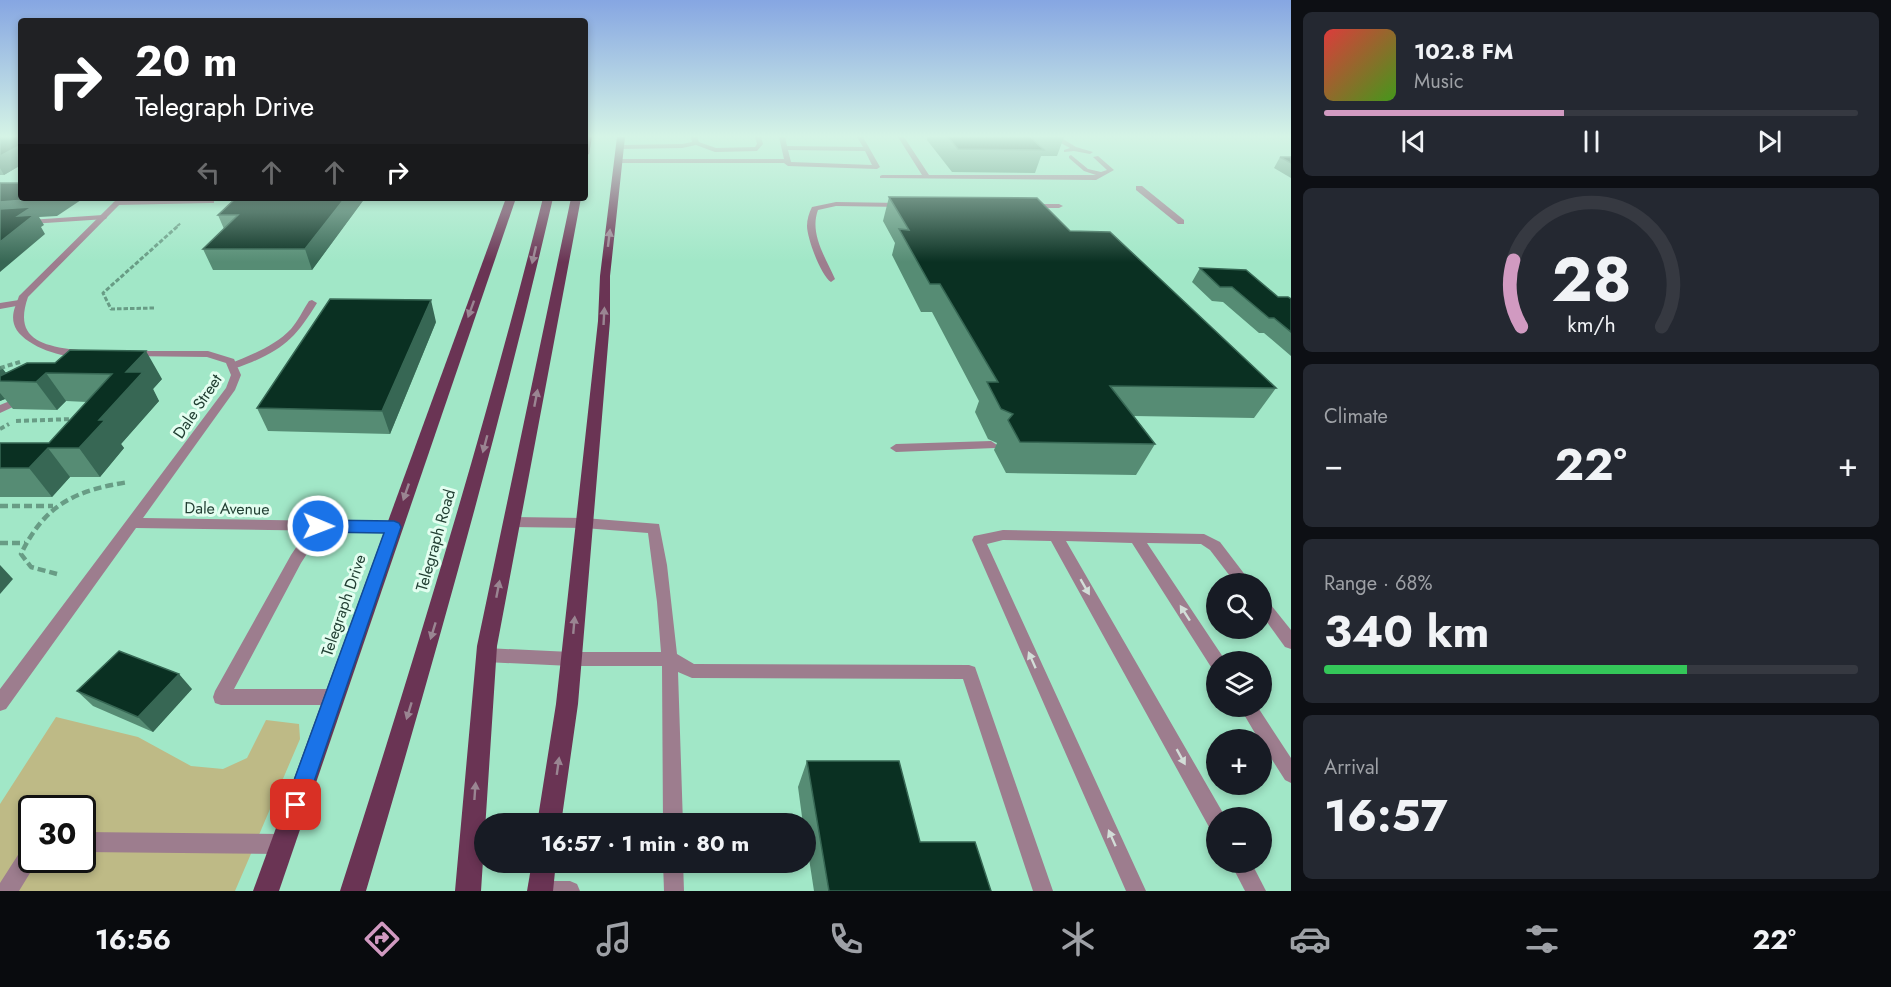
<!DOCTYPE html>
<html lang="en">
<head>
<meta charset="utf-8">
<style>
	:root { --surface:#171b24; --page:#242831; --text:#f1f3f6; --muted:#9ea1a6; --line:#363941; --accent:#d19ac1 }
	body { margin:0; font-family:Jost,sans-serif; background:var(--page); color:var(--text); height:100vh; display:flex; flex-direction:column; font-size:22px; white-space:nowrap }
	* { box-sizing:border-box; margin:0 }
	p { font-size:20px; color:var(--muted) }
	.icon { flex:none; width:33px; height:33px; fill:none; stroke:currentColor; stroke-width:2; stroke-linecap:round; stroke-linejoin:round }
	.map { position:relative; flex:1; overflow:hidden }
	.details { display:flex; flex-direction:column; gap:12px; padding:12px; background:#0d0f14; width:600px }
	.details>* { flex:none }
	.hud { position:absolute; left:18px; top:18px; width:570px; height:183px; border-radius:6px; box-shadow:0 3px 9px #0003; background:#202124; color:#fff; overflow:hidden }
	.tools { position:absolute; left:1206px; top:573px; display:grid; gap:12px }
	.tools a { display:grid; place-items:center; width:66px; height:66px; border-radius:50%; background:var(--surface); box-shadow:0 3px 9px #0003; font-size:30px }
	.speed { position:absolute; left:18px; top:795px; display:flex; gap:12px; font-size:30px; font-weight:700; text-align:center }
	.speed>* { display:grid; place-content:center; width:78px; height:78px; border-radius:50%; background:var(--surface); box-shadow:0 3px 9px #0003; line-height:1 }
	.speed .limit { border:3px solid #111; border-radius:9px; background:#fff; color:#111 }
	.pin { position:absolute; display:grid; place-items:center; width:51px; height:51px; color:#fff; margin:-26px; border-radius:12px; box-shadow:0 3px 9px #0006 }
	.me { position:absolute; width:66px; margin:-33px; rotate:91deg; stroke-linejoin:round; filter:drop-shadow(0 0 4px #0008) }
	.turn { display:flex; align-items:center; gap:21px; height:126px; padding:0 18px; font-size:27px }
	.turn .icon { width:78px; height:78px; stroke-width:2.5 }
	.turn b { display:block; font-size:42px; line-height:51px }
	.lanes { display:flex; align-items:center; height:57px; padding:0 18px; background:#0003; justify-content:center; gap:30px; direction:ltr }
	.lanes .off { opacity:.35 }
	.big { font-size:45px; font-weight:700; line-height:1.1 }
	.details .card { flex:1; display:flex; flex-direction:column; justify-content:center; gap:9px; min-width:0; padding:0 21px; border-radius:9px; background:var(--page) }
	.details .dial { align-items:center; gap:0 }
	.dial svg { height:156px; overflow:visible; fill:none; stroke:var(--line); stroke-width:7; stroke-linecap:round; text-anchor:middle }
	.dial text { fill:var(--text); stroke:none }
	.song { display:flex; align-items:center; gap:18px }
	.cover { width:72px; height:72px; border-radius:9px; background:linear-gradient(135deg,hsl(0 70% 55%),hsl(100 70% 35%)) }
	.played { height:6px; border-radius:3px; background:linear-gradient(90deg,var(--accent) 45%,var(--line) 45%) }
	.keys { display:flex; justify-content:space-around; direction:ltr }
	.heat { display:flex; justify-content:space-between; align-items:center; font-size:33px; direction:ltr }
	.charge { height:9px; border-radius:4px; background:linear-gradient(90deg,#34c759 68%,var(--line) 0) }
	.trip { position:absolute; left:474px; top:813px; width:342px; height:60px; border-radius:30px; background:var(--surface); box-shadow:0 3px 9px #0003; font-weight:700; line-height:60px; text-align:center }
	.menu { display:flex; height:96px; justify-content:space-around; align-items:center; background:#090b0e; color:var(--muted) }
	.menu .icon { width:42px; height:42px }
	.menu .selected { color:var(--accent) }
	.menu b { font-size:27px; color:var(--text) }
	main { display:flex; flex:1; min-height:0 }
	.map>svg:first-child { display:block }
</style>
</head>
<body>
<main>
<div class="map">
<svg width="1291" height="891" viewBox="0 0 1291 891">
	<rect width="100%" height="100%" fill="#a1e7c7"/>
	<path fill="#beba86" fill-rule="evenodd" d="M56,717L138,737L191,766L223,769L247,758L266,720L299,724L300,739L235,891H0V804ZM32,808H82V860H32Z"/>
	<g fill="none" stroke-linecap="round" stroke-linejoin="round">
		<polyline stroke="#689c85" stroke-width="2" stroke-dasharray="4 1.5" stroke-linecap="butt" points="177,226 181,223"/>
		<polyline stroke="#689c85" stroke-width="3" stroke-dasharray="4.5 2" stroke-linecap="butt" points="154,308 111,309 103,293 179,225"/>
		<g stroke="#689c85" stroke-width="4" stroke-dasharray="5 3" stroke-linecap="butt">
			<polyline points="0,368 20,362"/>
			<polyline points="16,421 74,419"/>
			<polyline points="0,429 9,424"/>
		</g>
		<g stroke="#689c85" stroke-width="4.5" stroke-dasharray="8 4" stroke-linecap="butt">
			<polyline points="0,506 53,506"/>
			<polyline points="0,543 25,543"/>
			<path d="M57,574L31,567L21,554C45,504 76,490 129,482"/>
		</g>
		<g fill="#9d7d8e" fill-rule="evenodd">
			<polygon points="691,137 697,137 699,142 716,148 755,147 757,144 755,137 761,137 763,144 757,151 715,152 696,145 682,148 619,149 616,147 619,145 682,144 692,142"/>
			<path d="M779,137H785L787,146L863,147L857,137H863L880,167L877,169L788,166L784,163H618L615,161L618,159H784ZM788,150L865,151L872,165L791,162Z"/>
			<polygon points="898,137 904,137 929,175 1096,175 1084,171 1069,158 1069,156 1071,155 1088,169 1101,172 1107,170 1093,157 1098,156 1114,170 1096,180 880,178 880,176 882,175 922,175"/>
			<polygon points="1054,137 1063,139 1076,147 1093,152 1090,154 1074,151 1064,152 1064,150 1070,148 1059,142 1043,138"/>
			<polygon points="1136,186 1142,186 1184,220 1184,224 1178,224 1136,190"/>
			<polygon points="214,199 214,203 211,203 117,205 113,203 117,201"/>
			<path d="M836,202L902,203L906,205L902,207L836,206L818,210C809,234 826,258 835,279L831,282C821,276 807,238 807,226C807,219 809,213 812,207Z"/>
			<polygon points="1027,204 1059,204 1063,206 1059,208 1027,208"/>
			<polygon points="103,215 107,217 106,219 0,226 0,222"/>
			<polygon points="19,300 22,301 22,305 0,309 0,303"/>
			<path d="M312,300L317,303C297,335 287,347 252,362C244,365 237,369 229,368L228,366L229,364C251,355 275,346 291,329C298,321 303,310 309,301Z"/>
			<polygon points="22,396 26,397 28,399 26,401 0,413 0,405"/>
			<polygon points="991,441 997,445 995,448 896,452 890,448 896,444"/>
			<polygon points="512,517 584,518 659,524 667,565 677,654 694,664 969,665 975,667 1053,891 1033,891 963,679 692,678 678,672 683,824 663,824 662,666 571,666 486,662 480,660 478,655 480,650 486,648 571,652 661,652 657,602 648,533 584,528 512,527 507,526 505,522 507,518"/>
			<polygon points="318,521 323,522 325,526 301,563 234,689 334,689 340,691 342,697 340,703 334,705 221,705 215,703 213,697 215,691 291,555 313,522"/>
			<polygon points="1003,530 1204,534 1220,542 1252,584 1236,584 1210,550 1201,544 1147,543 1223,657 1225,662 1216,662 1216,669 1211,667 1132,543 1066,541 1223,813 1225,818 1216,818 1216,830 1209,827 1051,541 1003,540 987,544 1146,891 1126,891 972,540 974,536"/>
			<polygon points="1262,598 1267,600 1291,630 1291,649 1285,647 1262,615"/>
			<polygon points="1239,706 1257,706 1291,758 1291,783 1285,780 1262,744 1262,740 1259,740"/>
			<polygon points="82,832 282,834 289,837 292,844 289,851 282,854 82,852"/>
			<polygon points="32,841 32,860 38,860 19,891 0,891 0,883 25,844"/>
			<polygon points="663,862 683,862 684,891 664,891"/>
			<polygon points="1230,862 1251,862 1266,891 1245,891"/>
			<polygon points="540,881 570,881 577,884 580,891 530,891 533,884"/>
		</g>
		<g fill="#9d7d8e" fill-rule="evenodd">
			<path d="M118,198H126L28,297C15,334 35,344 69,349C76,350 82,349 87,353C72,364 19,345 14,324C11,314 16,305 19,296Z"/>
			<polygon points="133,351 208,351 234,359 241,375 235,390 143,518 394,522 399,523 401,527 399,531 394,532 136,528 6,709 0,711 0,689 226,388 231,375 226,363 207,357 129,356 128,354 129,352"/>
		</g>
		<g fill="#6a3454" fill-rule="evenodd">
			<polygon points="585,137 592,137 589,154 585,156"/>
			<polygon points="617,137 625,137 610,276 610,321 578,704 561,824 537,824 556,704 598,321 600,276"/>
			<polygon points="506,198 516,198 279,891 253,891"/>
			<path d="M543,198H553C499,431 434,661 366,891H340C414,661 484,432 543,198Z"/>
			<polygon points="571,198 581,198 497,646 481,891 455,891 477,646"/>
			<polygon points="532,862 556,862 553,891 527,891"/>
		</g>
	</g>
	<g fill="#568c74">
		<polygon points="0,137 21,137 21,165 4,175 0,175"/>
		<polygon points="927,137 1064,137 1057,156 1041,156 1035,173 952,172 927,140"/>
		<polygon points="1280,157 1291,157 1291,178 1274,168"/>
		<polygon points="889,197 1070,231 1276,388 1254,418 1134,416 1155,444 1136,475 1006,473 994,450 997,443 988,439 975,412 979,401 932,312 921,312 892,255 895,243 883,221"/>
		<polygon points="365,198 312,270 213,270 203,249 224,229 218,215"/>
		<polygon points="1200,268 1278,297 1291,299 1291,356 1264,333 1259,333 1223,302 1212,301 1192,282"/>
		<polygon points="436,322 390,434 268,431 257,408"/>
		<polygon points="27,363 162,379 153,389 159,401 121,444 124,448 100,477 70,477 52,497 0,497 0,443 49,443 87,402 66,401 57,410 13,409 5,399 0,401 0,366 6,373"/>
		<polygon points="192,689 153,732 93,706 77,691"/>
		<polygon points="807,761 920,842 991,891 814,891 806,839 806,824 803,824 798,787"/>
	</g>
	<g fill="#376754">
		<polygon points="21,145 21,165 4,175 0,168 0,156"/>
		<polygon points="48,198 84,198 57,216 39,217 44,225 41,227 45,234 0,272 0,202"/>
		<polygon points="345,198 365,198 312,270 305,249"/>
		<polygon points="431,300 436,322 390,434 382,411"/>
		<polygon points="146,351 162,379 153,389 159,401 121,444 124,448 100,477 79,448 99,420 126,372"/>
		<polygon points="3,369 12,381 0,381 0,370"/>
		<polygon points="46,373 66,401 57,410 36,382"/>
		<polygon points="0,393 5,399 0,401"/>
		<polygon points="48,448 70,477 52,497 29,468"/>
		<polygon points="0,565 13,579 0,594"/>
		<polygon points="179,674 192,689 153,732 138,717"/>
	</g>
	<g fill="#0a3022" stroke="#376754" stroke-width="1.5">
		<polygon points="12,137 21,137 21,145 0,156 0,139 12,139"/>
		<polygon points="948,137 1030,137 1044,150 958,149"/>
		<polygon points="1280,157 1291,157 1291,163"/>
		<polygon points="0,183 21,183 21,198 48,198 0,202"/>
		<polygon points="889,197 1037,198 1070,231 1110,232 1276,388 1110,386 1155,444 1020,442 1008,420 1013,414 1001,409 987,382 998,382 940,284 930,284 899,229 909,230"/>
		<polygon points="236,198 345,198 305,249 203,249 238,215 218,215"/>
		<polygon points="32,207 18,216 34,215 0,242 0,209"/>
		<polygon points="1200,268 1246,270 1278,297 1288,297 1291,299 1291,332 1274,318 1269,318 1232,287 1220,287"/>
		<polygon points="330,299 431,300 382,411 257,408"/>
		<polygon points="70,350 146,351 126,372 143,372 99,420 105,420 79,448 48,448 29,468 0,468 0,443 49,443 112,374 46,373 36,382 0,381 0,376 27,363 55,363"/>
		<polygon points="119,651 179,674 138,717 77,691"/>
		<polygon points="807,761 899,761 920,842 975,842 991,891 829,891"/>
	</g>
	<defs><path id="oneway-solid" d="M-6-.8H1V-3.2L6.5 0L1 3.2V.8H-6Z" transform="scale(1.5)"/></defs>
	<g fill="#9a8592">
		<use href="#oneway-solid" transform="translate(609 238) rotate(-83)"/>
		<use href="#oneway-solid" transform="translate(534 255) rotate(103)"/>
		<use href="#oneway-solid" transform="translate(471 309) rotate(110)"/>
		<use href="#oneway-solid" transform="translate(604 316) rotate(-87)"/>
		<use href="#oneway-solid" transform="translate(536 398) rotate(-79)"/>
		<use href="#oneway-solid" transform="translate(485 444) rotate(105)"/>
		<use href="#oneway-solid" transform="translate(406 492) rotate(109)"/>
		<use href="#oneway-solid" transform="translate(498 589) rotate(-79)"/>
		<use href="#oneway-solid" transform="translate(574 625) rotate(-85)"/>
		<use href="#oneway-solid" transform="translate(433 631) rotate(107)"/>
		<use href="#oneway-solid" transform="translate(409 711) rotate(107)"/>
		<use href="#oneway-solid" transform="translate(558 766) rotate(-82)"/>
		<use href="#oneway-solid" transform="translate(475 791) rotate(-86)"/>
	</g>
	<g fill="#d2ded8">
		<use href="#oneway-solid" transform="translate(1085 587) rotate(60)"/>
		<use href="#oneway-solid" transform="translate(1185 613) rotate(-123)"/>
		<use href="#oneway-solid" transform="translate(1032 660) rotate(-114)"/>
		<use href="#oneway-solid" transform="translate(1181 757) rotate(61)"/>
		<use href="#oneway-solid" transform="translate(1112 838) rotate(-114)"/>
	</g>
	<linearGradient id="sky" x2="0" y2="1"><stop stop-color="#86a6e2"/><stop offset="0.52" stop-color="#d5f4e6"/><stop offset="1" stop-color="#d5f4e6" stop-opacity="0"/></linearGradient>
	<rect width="1291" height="262" fill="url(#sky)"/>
	<polygon fill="#1a73e8" stroke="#114b97" stroke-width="1.5" points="318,520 394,521 399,523 401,527 306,805 303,813 296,816 288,813 285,805 384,533 318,532 313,530 311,526 313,522"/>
	<g text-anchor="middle" stroke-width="6" stroke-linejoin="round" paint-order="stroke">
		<g font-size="16" fill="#223f33" stroke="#e3fef0">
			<text transform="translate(197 406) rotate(-56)" y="6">Dale Street</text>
			<text transform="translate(227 508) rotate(1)" y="6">Dale Avenue</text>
			<text transform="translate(435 540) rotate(-74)" y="6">Telegraph Road</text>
			<text transform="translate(343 605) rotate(-71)" y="6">Telegraph Drive</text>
		</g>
	</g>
</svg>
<div class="tools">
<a><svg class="icon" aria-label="search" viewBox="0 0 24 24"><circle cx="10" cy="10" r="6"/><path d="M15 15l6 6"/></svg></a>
<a><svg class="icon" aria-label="layers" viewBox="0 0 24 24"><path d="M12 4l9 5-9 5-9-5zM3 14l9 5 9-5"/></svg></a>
<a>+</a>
<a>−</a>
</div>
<div class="speed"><div class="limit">30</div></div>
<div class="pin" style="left:296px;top:805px;background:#d93025"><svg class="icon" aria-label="arrive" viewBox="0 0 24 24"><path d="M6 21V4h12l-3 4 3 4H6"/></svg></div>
<svg class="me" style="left:318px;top:526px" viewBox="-20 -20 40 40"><circle r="17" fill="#1a73e8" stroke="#fff" stroke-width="3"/><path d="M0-11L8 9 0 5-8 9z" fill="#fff"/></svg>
<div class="trip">16:57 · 1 min · 80 m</div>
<div class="hud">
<div class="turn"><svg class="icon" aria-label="right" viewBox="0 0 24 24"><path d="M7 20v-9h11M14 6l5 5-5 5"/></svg><div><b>20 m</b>Telegraph Drive</div></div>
<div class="lanes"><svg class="icon off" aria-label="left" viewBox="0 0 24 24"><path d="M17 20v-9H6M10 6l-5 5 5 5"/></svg><svg class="icon off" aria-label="ahead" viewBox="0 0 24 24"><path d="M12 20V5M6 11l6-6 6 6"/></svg><svg class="icon off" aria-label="ahead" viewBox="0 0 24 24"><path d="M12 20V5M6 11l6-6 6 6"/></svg><svg class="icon" aria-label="right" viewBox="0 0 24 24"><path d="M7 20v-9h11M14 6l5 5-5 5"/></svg></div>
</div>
</div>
<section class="details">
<div class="card">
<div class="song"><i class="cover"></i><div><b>102.8 FM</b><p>Music</p></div></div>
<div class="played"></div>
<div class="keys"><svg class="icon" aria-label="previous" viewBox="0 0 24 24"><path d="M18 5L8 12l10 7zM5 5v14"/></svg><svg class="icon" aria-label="pause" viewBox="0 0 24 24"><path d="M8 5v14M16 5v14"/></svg><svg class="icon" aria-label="next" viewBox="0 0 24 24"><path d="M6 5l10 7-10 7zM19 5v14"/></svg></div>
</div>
<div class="card dial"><svg viewBox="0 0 100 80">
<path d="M14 69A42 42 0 1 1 86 69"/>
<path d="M14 69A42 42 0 0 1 10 35" stroke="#d19ac1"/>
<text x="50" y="56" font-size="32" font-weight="700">28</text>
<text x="50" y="72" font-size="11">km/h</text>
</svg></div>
<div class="card"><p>Climate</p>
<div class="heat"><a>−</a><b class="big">22°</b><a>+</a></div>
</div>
<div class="card"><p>Range · 68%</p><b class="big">340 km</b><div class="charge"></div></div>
<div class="card"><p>Arrival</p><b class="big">16:57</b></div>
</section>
</main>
<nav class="menu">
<b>16:56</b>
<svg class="icon selected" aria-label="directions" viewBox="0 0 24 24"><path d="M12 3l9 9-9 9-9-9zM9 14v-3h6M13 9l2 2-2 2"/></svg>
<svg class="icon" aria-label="music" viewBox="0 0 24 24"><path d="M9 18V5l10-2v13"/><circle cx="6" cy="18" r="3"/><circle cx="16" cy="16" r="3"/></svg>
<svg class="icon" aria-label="phone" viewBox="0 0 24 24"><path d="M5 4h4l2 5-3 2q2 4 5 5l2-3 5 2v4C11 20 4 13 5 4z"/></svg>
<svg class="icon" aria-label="climate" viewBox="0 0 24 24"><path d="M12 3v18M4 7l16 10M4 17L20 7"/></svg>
<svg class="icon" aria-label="car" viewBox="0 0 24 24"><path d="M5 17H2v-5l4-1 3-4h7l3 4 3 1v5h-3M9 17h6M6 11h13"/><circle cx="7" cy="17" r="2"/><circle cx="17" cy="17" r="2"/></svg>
<svg class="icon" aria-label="filters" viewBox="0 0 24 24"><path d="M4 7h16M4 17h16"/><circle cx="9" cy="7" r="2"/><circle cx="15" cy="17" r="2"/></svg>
<b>22°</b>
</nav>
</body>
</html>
